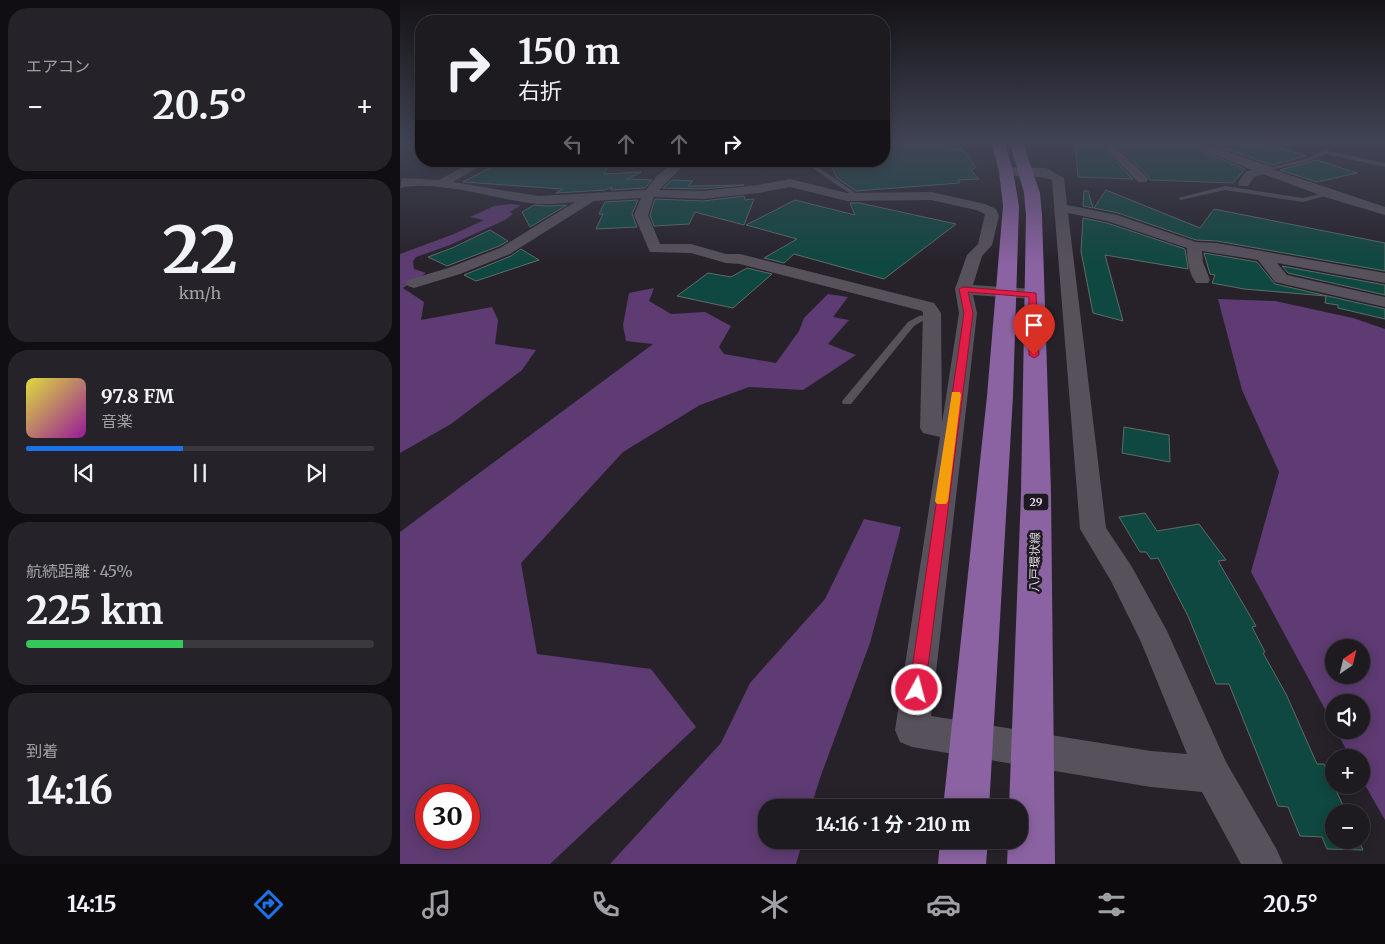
<!DOCTYPE html>
<html lang="ja">
<head>
<meta charset="utf-8">
<style>
	:root { --surface:#1d1a20; --page:#252329; --text:#f1f3f6; --muted:#a0a1a5; --line:#3b383e; --accent:#1a73e8 }
	body { margin:0; font-family:Merriweather,"Noto Sans JP",serif; background:var(--page); color:var(--text); height:100vh; display:flex; flex-direction:column; font-size:19px; white-space:nowrap }
	* { box-sizing:border-box; margin:0 }
	p { font-size:16px; color:var(--muted) }
	.icon { flex:none; width:28px; height:28px; fill:none; stroke:currentColor; stroke-width:2; stroke-linecap:round; stroke-linejoin:round }
	.map { position:relative; flex:1; overflow:hidden }
	.details { display:flex; flex-direction:column; gap:8px; padding:8px; background:#100e12; width:400px }
	.details>* { flex:none }
	.banner { position:absolute; left:15px; top:15px; width:475px; height:152px; border-radius:20px; box-shadow:0 2px 12px #0003,0 0 0 1px var(--line); background:#1d1a20; color:var(--text); overflow:hidden }
	.needle { width:32px; rotate:35deg }
	.controls { position:absolute; left:925px; top:639px; display:grid; gap:10px }
	.controls a { display:grid; place-items:center; width:45px; height:45px; border-radius:50%; background:var(--surface); box-shadow:0 2px 12px #0003,0 0 0 1px var(--line); font-size:25px }
	.speed { position:absolute; left:15px; top:784px; display:flex; gap:10px; font-size:25px; font-weight:700; text-align:center }
	.speed>* { display:grid; place-content:center; width:65px; height:65px; border-radius:50%; background:var(--surface); box-shadow:0 2px 12px #0003,0 0 0 1px var(--line); line-height:1 }
	.speed .limit { border:8px solid #d22; background:#fff; color:#111 }
	.pin { position:absolute; display:grid; place-items:center; width:42px; height:42px; color:#fff; margin:-51px -21px; border-radius:50% 50% 50% 0; rotate:-45deg; box-shadow:0 0 5px #0007 }
	.pin .icon { rotate:45deg }
	.me { position:absolute; width:55px; margin:-28px; rotate:7deg; stroke-linejoin:round; filter:drop-shadow(0 0 4px #0008) }
	.turn { display:flex; align-items:center; gap:18px; height:105px; padding:0 20px; font-size:22px }
	.turn .icon { width:65px; height:65px; stroke-width:2.5 }
	.turn b { display:block; font-size:35px; line-height:42px }
	.lanes { display:flex; align-items:center; height:48px; padding:0 20px; background:#0003; justify-content:center; gap:25px; direction:ltr }
	.lanes .off { opacity:.35 }
	.big { font-size:38px; font-weight:700; line-height:1.1 }
	.details .card { flex:1; display:flex; flex-direction:column; justify-content:center; gap:8px; min-width:0; padding:0 18px; border-radius:20px; background:var(--page) }
	.details .dial { align-items:center; gap:0 }
	.dial b { font-size:65px; line-height:1 }
	.song { display:flex; align-items:center; gap:15px }
	.cover { width:60px; height:60px; border-radius:8px; background:linear-gradient(135deg,hsl(60 70% 55%),hsl(300 70% 35%)) }
	.played { height:5px; border-radius:2px; background:linear-gradient(90deg,var(--accent) 45%,var(--line) 45%) }
	.keys { display:flex; justify-content:space-around; direction:ltr }
	.heat { display:flex; justify-content:space-between; align-items:center; font-size:28px; direction:ltr }
	.charge { height:8px; border-radius:4px; background:linear-gradient(90deg,#34c759 45%,var(--line) 0) }
	.trip { position:absolute; left:358px; top:799px; width:270px; height:50px; border-radius:20px; background:var(--surface); box-shadow:0 2px 12px #0003,0 0 0 1px var(--line); font-weight:700; line-height:50px; text-align:center }
	.tab-bar { display:flex; height:80px; justify-content:space-around; align-items:center; background:#0c0a0d; color:var(--muted) }
	.tab-bar .icon { width:35px; height:35px }
	.tab-bar .current { color:var(--accent) }
	.tab-bar b { font-size:22px; color:var(--text) }
	main { display:flex; flex:1; min-height:0 }
	.map>svg:first-child { display:block }
</style>
</head>
<body>
<main>
<section class="details">
<div class="card"><p>エアコン</p>
<div class="heat"><a>−</a><b class="big">20.5°</b><a>+</a></div>
</div>
<div class="card dial"><b>22</b><p>km/h</p></div>
<div class="card">
<div class="song"><i class="cover"></i><div><b>97.8 FM</b><p>音楽</p></div></div>
<div class="played"></div>
<div class="keys"><svg class="icon" aria-label="previous" viewBox="0 0 24 24"><path d="M18 5L8 12l10 7zM5 5v14"/></svg><svg class="icon" aria-label="pause" viewBox="0 0 24 24"><path d="M8 5v14M16 5v14"/></svg><svg class="icon" aria-label="next" viewBox="0 0 24 24"><path d="M6 5l10 7-10 7zM19 5v14"/></svg></div>
</div>
<div class="card"><p>航続距離 · 45%</p><b class="big">225 km</b><div class="charge"></div></div>
<div class="card"><p>到着</p><b class="big">14:16</b></div>
</section>
<div class="map">
<svg width="985" height="864" viewBox="0 0 985 864">
	<rect width="100%" height="100%" fill="#27222a"/>
	<g fill="#5e3b72" fill-rule="evenodd">
		<polygon points="110,204 121,205 110,212 113,214 105,220 50,245 16,257 13,261 14,269 26,273 3,288 24,302 21,320 92,307 98,320 95,344 136,350 122,370 51,424 0,453 0,254 54,234 84,220 70,217 94,206"/>
		<path d="M254,288L249,301L271,314L305,312L331,326L319,347L324,354L376,363L399,331L404,318L428,294L448,297L433,317L449,320L428,344L456,355L403,390L349,387L300,405L223,452L121,563L137,654L251,669L296,727L150,864H0V532L253,344L226,341L223,325L229,293ZM26,795H69V838H26Z"/>
		<path d="M818,299L875,301L953,318L985,329V820L961,778V758L950,757L936,730H961V702H934V726L851,572L879,472L842,390ZM934,648H961V675H934Z"/>
		<polygon points="464,519 501,527 470,643 420,778 411,807 366,808 366,840 403,840 396,864 210,864 321,743 350,683 425,599"/>
	</g>
	<g fill="#0f4840" stroke="#5e6c69">
		<polygon points="484,143 508,143 509,145 528,144 530,146 545,145 549,149 562,148 576,167 571,170 579,179 558,180 560,183 456,191 437,178 429,161 484,161"/>
		<polygon points="675,143 697,143 733,179 678,177"/>
		<polygon points="714,143 783,143 845,169 833,183 750,180 747,175"/>
		<polygon points="808,143 845,143 874,148 874,146 906,156 872,165"/>
		<polygon points="917,160 957,173 917,182 880,170"/>
		<polygon points="103,161 210,161 204,174 241,172 227,179 252,180 245,188 211,190 212,187 205,190 156,193 163,189 63,182"/>
		<polygon points="272,180 293,181 288,186 344,185 303,189 263,188"/>
		<polygon points="706,190 800,228 814,209 985,243 985,271 817,241 796,240 718,213 694,208"/>
		<polygon points="684,191 688,191 693,208 683,206"/>
		<polygon points="344,196 345,200 354,199 344,225 295,212 289,224 254,226 250,215 255,199 303,201"/>
		<polygon points="238,200 232,214 237,227 196,229 203,214 199,214 205,202"/>
		<polygon points="395,200 455,215 450,203 460,203 556,224 484,279 394,254 384,263 364,258 397,239 346,225"/>
		<polygon points="134,205 146,206 167,205 130,227 122,212"/>
		<polygon points="683,218 707,223 785,249 788,269 705,255 723,321 693,313 681,251"/>
		<polygon points="90,230 108,241 99,246 47,266 28,257 52,248"/>
		<polygon points="121,249 139,260 76,281 64,275 111,256"/>
		<polygon points="804,253 857,262 875,284 985,309 985,319 938,308 938,305 925,303 926,296 844,289 812,283 815,275 810,274"/>
		<polygon points="882,266 985,285 985,295 888,273"/>
		<polygon points="347,268 372,274 333,308 277,296 308,273 331,277"/>
		<polygon points="724,427 769,435 770,462 722,453"/>
		<polygon points="745,513 757,531 799,524 826,560 818,561 856,626 852,627 865,652 863,653 886,694 917,764 924,764 946,812 934,812 934,840 959,840 963,850 927,849 922,837 900,836 888,807 878,806 829,684 816,684 788,616 758,558 751,559 746,552 740,552 719,517"/>
	</g>
	<g fill="none" stroke-linecap="round" stroke-linejoin="round">
		<g fill="#57515b" fill-rule="evenodd">
			<polygon points="925,150 985,163 985,167 926,154 906,162 866,171 863,169 902,160"/>
			<polygon points="402,161 409,161 460,196 455,197"/>
			<polygon points="825,186 903,198 930,192 933,194 903,202 825,190 781,200 778,198"/>
			<polygon points="532,314 536,317 535,319 524,320 514,326 451,404 443,404 442,402 443,400 508,322 519,316"/>
		</g>
		<g fill="#57515b" fill-rule="evenodd">
			<polygon points="699,143 711,143 746,176 748,179 746,182 738,182"/>
			<polygon points="785,143 801,143 870,166 872,169 985,207 985,215 925,197 863,174 854,177 848,186 840,186 838,183 846,171 852,170"/>
			<path d="M74,161H89L53,182L138,196L246,190L257,176L275,161H288L259,190L303,191L358,185L390,179L447,193L531,192L585,204L596,209L599,216L592,245L582,256L573,285L633,289L639,290L641,294L639,298L633,299L573,295L577,313L531,716L751,751L787,754L741,642L711,581L680,529L652,180C638,173 609,180 600,171L606,167L646,168L664,178L667,205L717,215L796,242L817,243L985,273V283L877,263L887,275L985,297V307L875,282L858,260L802,251L803,262L810,280L808,283H796C789,273 787,261 787,248L707,221L668,213L706,528L732,567L767,631L826,762L877,850L883,864H841L802,792L751,787L512,747L500,742L495,730L540,437L523,433L520,428L523,313L522,311L340,264L326,263L291,253L250,252L234,215L241,198L194,201L110,254L60,274L14,288L8,286L6,283L8,280L48,268L100,248L175,202C163,203 149,205 137,204C98,200 36,179 0,188L2,178L39,180ZM390,187L447,201L531,200L576,210L585,214L578,244L567,255L555,289L559,313L542,423L541,313L534,303L340,254H326L291,244H260L248,215L254,197L303,199L358,193Z"/>
		</g>
		<g fill="#8b63a2" fill-rule="evenodd">
			<polygon points="591,143 605,143 613,171 619,206 613,396 589,808 543,808 587,396 603,206 599,171"/>
			<polygon points="610,143 623,143 640,193 642,215 651,493 655,864 607,864 608,840 619,840 619,808 609,808 621,493 626,215 624,193"/>
			<polygon points="540,840 588,840 586,864 538,864"/>
		</g>
	</g>
	<linearGradient id="sky" x2="0" y2="1"><stop stop-color="#151317"/><stop offset="0.54" stop-color="#414455"/><stop offset="1" stop-color="#414455" stop-opacity="0"/></linearGradient>
	<rect width="985" height="264" fill="url(#sky)"/>
	<polygon fill="#e11d48" stroke="#92132f" points="563,287 636,293 639,355 634,358 629,355 629,297 568,292 573,313 525,690 523,696 517,698 511,696 509,690 564,313 559,289"/>
	<polygon fill="#f59e0b" points="552,392 560,392 561,395 548,501 546,504 537,504 535,501"/>
	<g text-anchor="middle" stroke-width="5" stroke-linejoin="round" paint-order="stroke">
		<rect fill="#1d1821" stroke="#a3a0a7" stroke-width="1" x="623.5" y="493.5" width="25" height="17" rx="4"/>
		<g font-size="11" font-weight="bold" fill="#dddae0">
			<text x="636" y="506">29</text>
		</g>
		<g font-size="12" fill="#dddae0" stroke="#1d1821">
			<text transform="translate(635 562) rotate(-89)" y="4">八戸環状線</text>
		</g>
	</g>
</svg>
<div class="controls">
<a><svg class="needle" viewBox="-14 -14 28 28"><path d="M0-13l5 13h-10z" fill="#e53935"/><path d="M0 13l5-13h-10z" fill="#a0a1a5"/></svg></a>
<a><svg class="icon" aria-label="sound" viewBox="0 0 24 24"><path d="M4 9h4l5-4v14l-5-4H4zM17 9q2 3 0 6"/></svg></a>
<a>+</a>
<a>−</a>
</div>
<div class="speed"><div class="limit">30</div></div>
<div class="pin" style="left:634px;top:355px;background:#d93025"><svg class="icon" aria-label="arrive" viewBox="0 0 24 24"><path d="M6 21V4h12l-3 4 3 4H6"/></svg></div>
<svg class="me" style="left:517px;top:690px" viewBox="-20 -20 40 40"><circle r="17" fill="#e11d48" stroke="#fff" stroke-width="3"/><path d="M0-11L8 9 0 5-8 9z" fill="#fff"/></svg>
<div class="trip">14:16 · 1 分 · 210 m</div>
<div class="banner">
<div class="turn"><svg class="icon" aria-label="right" viewBox="0 0 24 24"><path d="M7 20v-9h11M14 6l5 5-5 5"/></svg><div><b>150 m</b>右折</div></div>
<div class="lanes"><svg class="icon off" aria-label="left" viewBox="0 0 24 24"><path d="M17 20v-9H6M10 6l-5 5 5 5"/></svg><svg class="icon off" aria-label="ahead" viewBox="0 0 24 24"><path d="M12 20V5M6 11l6-6 6 6"/></svg><svg class="icon off" aria-label="ahead" viewBox="0 0 24 24"><path d="M12 20V5M6 11l6-6 6 6"/></svg><svg class="icon" aria-label="right" viewBox="0 0 24 24"><path d="M7 20v-9h11M14 6l5 5-5 5"/></svg></div>
</div>
</div>
</main>
<nav class="tab-bar">
<b>14:15</b>
<svg class="icon current" aria-label="directions" viewBox="0 0 24 24"><path d="M12 3l9 9-9 9-9-9zM9 14v-3h6M13 9l2 2-2 2"/></svg>
<svg class="icon" aria-label="music" viewBox="0 0 24 24"><path d="M9 18V5l10-2v13"/><circle cx="6" cy="18" r="3"/><circle cx="16" cy="16" r="3"/></svg>
<svg class="icon" aria-label="phone" viewBox="0 0 24 24"><path d="M5 4h4l2 5-3 2q2 4 5 5l2-3 5 2v4C11 20 4 13 5 4z"/></svg>
<svg class="icon" aria-label="climate" viewBox="0 0 24 24"><path d="M12 3v18M4 7l16 10M4 17L20 7"/></svg>
<svg class="icon" aria-label="car" viewBox="0 0 24 24"><path d="M5 17H2v-5l4-1 3-4h7l3 4 3 1v5h-3M9 17h6M6 11h13"/><circle cx="7" cy="17" r="2"/><circle cx="17" cy="17" r="2"/></svg>
<svg class="icon" aria-label="filters" viewBox="0 0 24 24"><path d="M4 7h16M4 17h16"/><circle cx="9" cy="7" r="2"/><circle cx="15" cy="17" r="2"/></svg>
<b>20.5°</b>
</nav>
</body>
</html>
